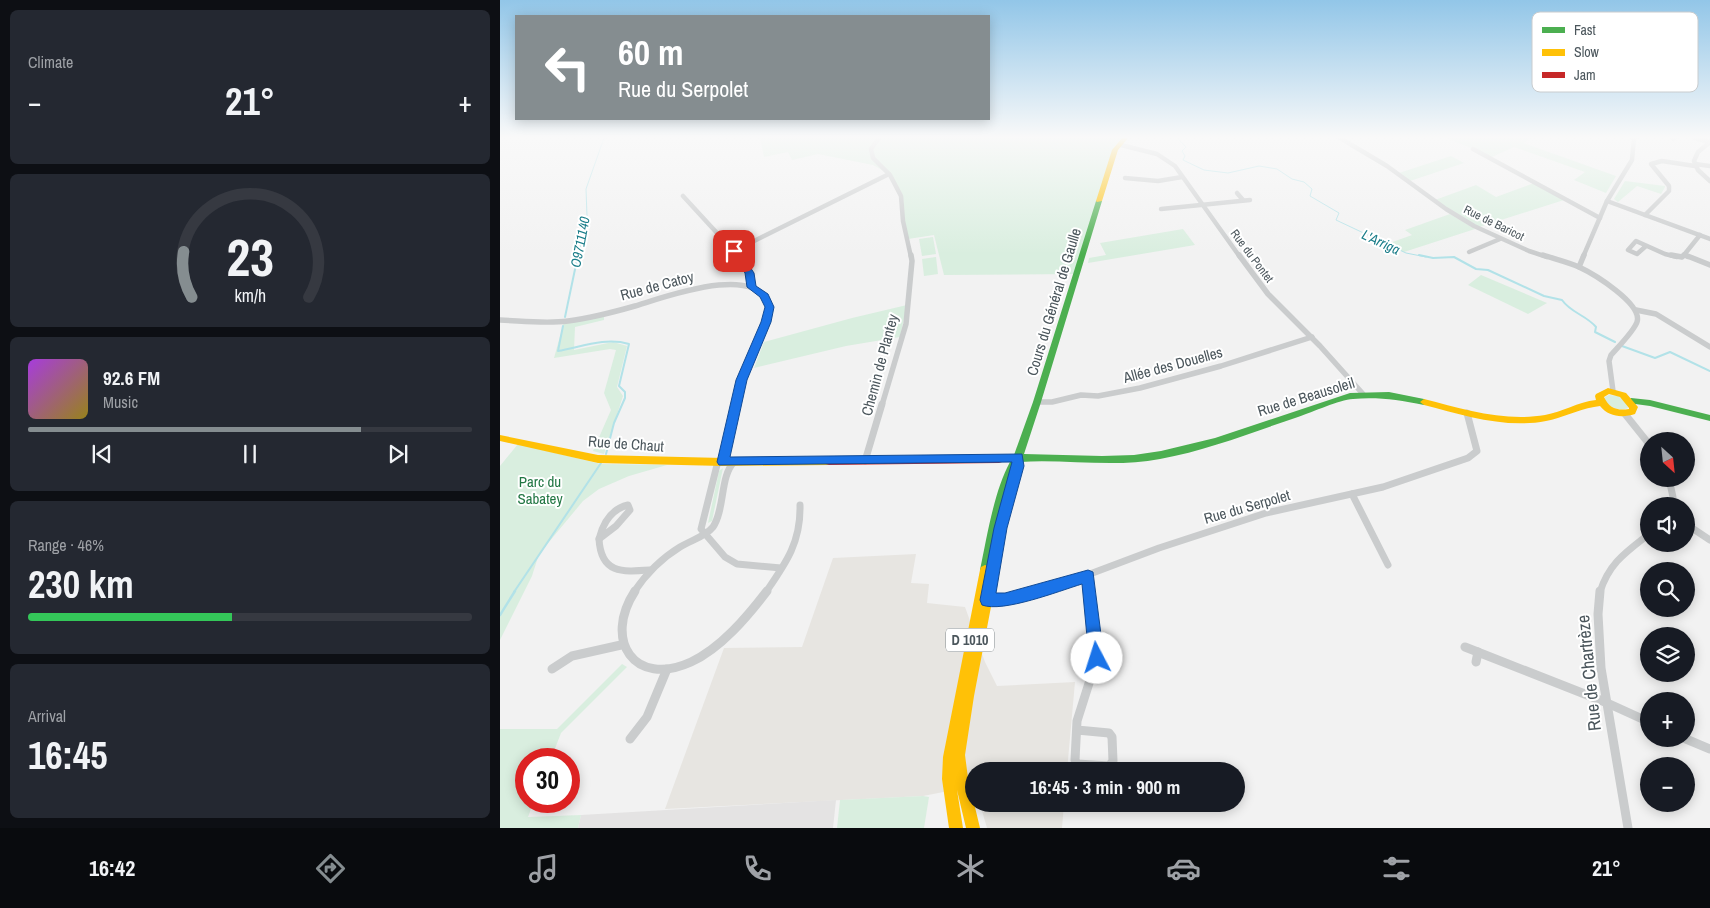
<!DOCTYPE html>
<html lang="en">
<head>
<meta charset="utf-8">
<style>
	:root { --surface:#171b24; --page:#242831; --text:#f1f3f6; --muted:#9ea1a6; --line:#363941; --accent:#858d90 }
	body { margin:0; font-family:"Archivo Narrow",sans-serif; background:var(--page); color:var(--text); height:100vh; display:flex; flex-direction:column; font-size:19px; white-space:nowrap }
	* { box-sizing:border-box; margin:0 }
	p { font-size:16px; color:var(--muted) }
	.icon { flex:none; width:28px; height:28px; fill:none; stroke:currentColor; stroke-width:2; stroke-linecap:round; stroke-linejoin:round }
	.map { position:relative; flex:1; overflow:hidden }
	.panel { display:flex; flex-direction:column; gap:10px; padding:10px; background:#0d0f14; width:500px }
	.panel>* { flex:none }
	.hud { position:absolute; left:15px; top:15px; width:475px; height:105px; border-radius:0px; box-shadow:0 2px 12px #0003; background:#858d90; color:#fff; overflow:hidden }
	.needle { width:32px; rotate:153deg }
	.controls { position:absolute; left:1140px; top:432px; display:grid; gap:10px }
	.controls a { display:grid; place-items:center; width:55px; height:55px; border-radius:50%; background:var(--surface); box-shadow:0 2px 12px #0003; font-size:25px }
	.speed { position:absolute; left:15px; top:748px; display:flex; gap:10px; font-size:25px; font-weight:700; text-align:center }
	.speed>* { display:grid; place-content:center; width:65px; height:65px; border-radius:50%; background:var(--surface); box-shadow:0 2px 12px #0003; line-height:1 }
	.speed .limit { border:8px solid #d22; background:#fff; color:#111 }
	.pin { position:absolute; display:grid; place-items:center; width:42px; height:42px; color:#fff; margin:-21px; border-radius:10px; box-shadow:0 2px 8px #0006 }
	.me { position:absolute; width:55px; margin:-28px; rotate:355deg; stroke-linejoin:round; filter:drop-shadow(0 0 4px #0008) }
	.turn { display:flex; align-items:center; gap:18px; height:105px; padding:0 20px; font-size:22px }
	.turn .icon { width:65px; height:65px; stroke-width:2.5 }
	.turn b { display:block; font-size:35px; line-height:42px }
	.big { font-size:38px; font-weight:700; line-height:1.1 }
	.panel .widget { flex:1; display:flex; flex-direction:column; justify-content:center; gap:8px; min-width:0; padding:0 18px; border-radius:8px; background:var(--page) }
	.panel .dial { align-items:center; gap:0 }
	.dial svg { height:130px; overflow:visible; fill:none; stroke:var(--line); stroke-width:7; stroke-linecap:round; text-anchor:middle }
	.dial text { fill:var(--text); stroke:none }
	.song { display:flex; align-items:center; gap:15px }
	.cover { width:60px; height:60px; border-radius:8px; background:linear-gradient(135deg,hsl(280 70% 55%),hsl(50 70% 35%)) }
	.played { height:5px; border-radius:2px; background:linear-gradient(90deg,var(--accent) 75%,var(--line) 75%) }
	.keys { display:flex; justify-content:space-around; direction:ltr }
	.heat { display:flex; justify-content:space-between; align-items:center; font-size:28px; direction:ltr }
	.charge { height:8px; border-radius:4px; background:linear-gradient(90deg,#34c759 46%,var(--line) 0) }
	.trip { position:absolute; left:465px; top:762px; width:280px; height:50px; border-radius:25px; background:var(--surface); box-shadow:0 2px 12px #0003; font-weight:700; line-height:50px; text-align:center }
	.tab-bar { display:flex; height:80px; justify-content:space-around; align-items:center; background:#090b0e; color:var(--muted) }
	.tab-bar .icon { width:35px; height:35px }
	.tab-bar .on { color:var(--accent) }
	.tab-bar b { font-size:22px; color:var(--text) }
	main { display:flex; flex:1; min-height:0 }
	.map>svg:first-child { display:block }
</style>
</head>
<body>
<main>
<section class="panel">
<div class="widget"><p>Climate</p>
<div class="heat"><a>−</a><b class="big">21°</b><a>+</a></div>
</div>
<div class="widget dial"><svg viewBox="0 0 100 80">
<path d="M14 69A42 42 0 1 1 86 69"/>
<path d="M14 69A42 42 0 0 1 9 41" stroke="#858d90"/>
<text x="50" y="56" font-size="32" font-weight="700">23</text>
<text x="50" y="72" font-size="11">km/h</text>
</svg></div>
<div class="widget">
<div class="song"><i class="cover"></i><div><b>92.6 FM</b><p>Music</p></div></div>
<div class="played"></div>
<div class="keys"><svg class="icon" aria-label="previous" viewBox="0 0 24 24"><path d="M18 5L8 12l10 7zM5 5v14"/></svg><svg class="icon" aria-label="pause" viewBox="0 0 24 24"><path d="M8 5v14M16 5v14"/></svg><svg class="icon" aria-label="next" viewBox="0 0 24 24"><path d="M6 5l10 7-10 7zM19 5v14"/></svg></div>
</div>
<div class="widget"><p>Range · 46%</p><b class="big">230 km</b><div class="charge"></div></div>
<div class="widget"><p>Arrival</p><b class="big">16:45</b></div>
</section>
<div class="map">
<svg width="1210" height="828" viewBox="0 0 1210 828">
	<rect width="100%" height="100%" fill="#f2f2f2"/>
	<g fill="#e7e5e1">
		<polygon points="416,554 411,583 429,584 427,603 465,607 485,662 497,686 575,682 567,771 474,771 474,786 423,796 165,809 224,648 302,647 333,558"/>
		<polygon points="480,804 564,804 562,828 487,828"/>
	</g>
	<polygon fill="#e4e3e3" points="336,800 333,828 78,828 81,815"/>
	<g fill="#d9eedf">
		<polygon points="260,138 623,138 614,147 575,274 444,275 434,235 408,239 403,221 401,196 389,174 373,165 318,154 292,160 288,152 264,157"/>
		<path d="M948,138H1032L1023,143L1116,176L1106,193L1074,180L1085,172L1014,147L992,157C977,149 963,146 948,138Z"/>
		<polygon points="951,156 964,163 910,181 899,173"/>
		<polygon points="1125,181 1165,186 1165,187 1161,194 1137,186 1118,202 1114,199"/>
		<polygon points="1034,183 1064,200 979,227 935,200 976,185 996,197"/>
		<polygon points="950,214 975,229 904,252 887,244 912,235 905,230"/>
		<polygon points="683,229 695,245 588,263 589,258 606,255 600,243"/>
		<polygon points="433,237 436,254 422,256 419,239"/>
		<polygon points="436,257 438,274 424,276 422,259"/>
		<polygon points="981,275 1047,303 1028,314 968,285"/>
		<polygon points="407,305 400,337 346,346 254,368 264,342 352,318"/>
		<polygon points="104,315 104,320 75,327 74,350 113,342 127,346 117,387 123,396 104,454 93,451 111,410 104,393 116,350 110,349 54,358 64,322"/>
		<path d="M1109,395L1118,396L1126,401L1128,408C1119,412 1110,407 1105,401V397Z"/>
		<polygon points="18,444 101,464 182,465 167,465 129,476 99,489 83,501 39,554 32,576 0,640 0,466"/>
		<polygon points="223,468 212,521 208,523 219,471"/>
		<polygon points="122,664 127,667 61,733 51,759 26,759 26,801 34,801 28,817 81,815 78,828 0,828 0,729 57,729"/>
		<polygon points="423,796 429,797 424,828 337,828 340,800"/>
	</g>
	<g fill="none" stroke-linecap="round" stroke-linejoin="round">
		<g stroke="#b2e2e8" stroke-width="1">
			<polyline points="677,138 686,147 682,151 685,156 683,160 704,170 728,173 759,166 777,169 792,179 804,182 812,189 810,196 839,213 836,220 906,253 926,257"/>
			<polyline points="78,257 87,216 86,189 104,138"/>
		</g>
		<g stroke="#b2e2e8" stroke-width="2">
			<path d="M919,255L933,258L954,257L976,269L988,270L1044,296L1062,300C1071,313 1086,315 1096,327L1095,332L1115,342"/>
			<polyline points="65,317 78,255"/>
			<path d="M63,326L58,351C81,347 105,337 129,344L119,386L125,392V398L114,423L106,454"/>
			<polyline points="1122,346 1155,358 1170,352 1210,371"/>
			<polyline points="14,592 101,463"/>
		</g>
		<polyline stroke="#b2e2e8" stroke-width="2.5" points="0,615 15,591"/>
		<g stroke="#cacccd" stroke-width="4.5">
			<polyline points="379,138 371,149 373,158 390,175 401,196 403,221 411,257"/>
			<polyline points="840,138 887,166 946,209 974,226 1029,251 1047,257"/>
			<polyline points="1195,138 1209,142"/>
			<polyline points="1173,139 1175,138"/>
			<polyline points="1210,142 1198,152 1194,161 1198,170 1210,181"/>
			<polyline points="621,145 657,154 675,166 740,257"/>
			<polyline points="973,149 1100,218"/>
			<polyline points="1195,164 1210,166"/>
			<polyline points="625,178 658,181 682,177"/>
			<polyline points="737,193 743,200"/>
			<polyline points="183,196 239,257"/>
			<polyline points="1107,201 1210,239"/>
			<polyline points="661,209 750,200"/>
			<polyline points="1145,215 1169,191 1169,186 1151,164 1162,161 1195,166"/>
			<polyline points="1146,246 1137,254 1128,250 1136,241 1165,254 1177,257"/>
			<polyline points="234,251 389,174"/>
			<polyline points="969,252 1000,239"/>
			<polyline points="1184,255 1200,235"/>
			<polyline points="1083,257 1107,201 1132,160 1134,138"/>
			<polyline points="1182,257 1184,255 1188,257"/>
		</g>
		<g stroke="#cacccd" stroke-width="5.5">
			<polyline points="238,255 249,272 251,287"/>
			<polyline points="739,255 768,294 820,346 863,394"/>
			<path d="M1043,255C1055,259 1068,262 1079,267C1094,274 1143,304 1137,322C1134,331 1118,347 1111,355L1109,361L1113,391"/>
			<polyline points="1171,255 1182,257 1184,255"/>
			<polyline points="1185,255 1210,265"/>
			<polyline points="1079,267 1084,255"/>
			<polyline points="1136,310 1156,314 1210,347"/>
			<path d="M0,320C23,321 46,324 68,321C91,318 114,312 135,306C162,298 263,260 269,309C271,327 251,355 244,372C240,382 238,394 236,405"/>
			<polyline points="537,402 552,402 581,395 598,396 640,388 721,366 812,337"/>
			<polyline points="382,405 406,324 412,261 411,255"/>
		</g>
		<g stroke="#cacccd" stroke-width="7">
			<polyline points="1125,414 1149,444"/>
			<polyline points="218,461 201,529 225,557 237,564 281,568"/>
			<polyline points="365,461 382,404"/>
			<polyline points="223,462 229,444 236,404"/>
			<polyline points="1169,479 1173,497 1172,506"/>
			<polyline points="852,494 888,565"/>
			<path d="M128,505L130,510L116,526L99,539C103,523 111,509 128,505Z"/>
			<polyline points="1186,524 1210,540"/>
			<path d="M99,539C101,574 122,572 151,570"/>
			<polyline points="588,576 590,592"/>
			<path d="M134,592C146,574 162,558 180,547C191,540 205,537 213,527C225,509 220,476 234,462"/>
			<path d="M266,592C286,563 301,542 300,505"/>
			<polyline points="534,592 558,586 659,548 766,513 883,487 968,458 977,451 967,413"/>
			<path d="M1100,592C1109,563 1126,552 1149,534"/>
		</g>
		<g stroke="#cacccd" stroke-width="9">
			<path d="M135,591C103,640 134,688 191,662C221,648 247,617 267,591"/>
			<polyline points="1100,591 1098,614 1101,668 1128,828"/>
			<polyline points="487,600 505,600 539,591"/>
			<polyline points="965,647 1105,702 1149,722"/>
			<polyline points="976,662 978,652"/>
			<polyline points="52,669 72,656 121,645"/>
			<polyline points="577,730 609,733 612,737 613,761 609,766 577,764 575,760 577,721 597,658 590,591"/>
			<polyline points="130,739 147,717 167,669"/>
			<polyline points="1186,739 1210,749"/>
		</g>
		<g fill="#4caf50" fill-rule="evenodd">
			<path d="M599,199L602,201L541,402L524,454L602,456L634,455L661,451L715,438L850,393L889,392L924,399L928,402L924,405C898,400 879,397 853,399C839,400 813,412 798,417C753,432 708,450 660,459C614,468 567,459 520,462C503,492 497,536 490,570L489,573L485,575L481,573L480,570C487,537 494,491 510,462H496L494,459L496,456L514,455L533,402L596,201Z"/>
			<polygon points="1131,398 1150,400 1210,415 1210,421 1150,406 1128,403 1127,401"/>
		</g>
		<g fill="#ffc107" fill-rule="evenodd">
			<polygon points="622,138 628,138 618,150 602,201 597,202 596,201 612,150"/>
			<path d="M1108,388L1126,393L1138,407L1135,414C1122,418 1109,417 1100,406L1094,407C1077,410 1062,418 1046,421C1005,429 963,415 924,405L920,402L924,399C963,409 1004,422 1045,415C1062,412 1078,402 1096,400L1095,396L1096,394ZM1109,394L1120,397L1129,408V409C1117,411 1109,408 1104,397Z"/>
			<polygon points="0,435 98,455 223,458 329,457 332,458 334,461 332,464 329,465 223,466 98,463 0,441"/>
			<polygon points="512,484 515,485 517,488 506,528 474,696 465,755 468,778 480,828 466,828 457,790 463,828 449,828 442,779 443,757 480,570 481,567 485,565 488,566 496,528 507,488 509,485"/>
		</g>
		<polygon fill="#c62828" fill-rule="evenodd" points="499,455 502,456 504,459 502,462 499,463 329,465 326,464 324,461 326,458 329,457"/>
	</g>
	<linearGradient id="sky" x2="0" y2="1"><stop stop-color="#92c6e8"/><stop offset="0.54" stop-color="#f9f9f9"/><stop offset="1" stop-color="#f9f9f9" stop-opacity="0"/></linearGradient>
	<rect width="1210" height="254" fill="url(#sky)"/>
	<path fill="#1a73e8" stroke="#114b97" d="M231,249H238L254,273L256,286L268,294L274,307L271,322L247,380L230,457L522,454L524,466L507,528L496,593H505L588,570L593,572L604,658L602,663L597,666L591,663L589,658L582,584C559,591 503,613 482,605L480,600L494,528L512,462L219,465L217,462L236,380L261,322L265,307L260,297L247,287L245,273L230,251Z"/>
	<g text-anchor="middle" stroke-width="4" stroke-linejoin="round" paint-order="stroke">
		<g font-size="12" fill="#4b565c" stroke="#fff">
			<text transform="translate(994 223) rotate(26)" y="4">Rue de Baricot</text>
			<text transform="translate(752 256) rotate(53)" y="4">Rue du Pontet</text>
		</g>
		<g font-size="14" font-style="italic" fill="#1a7d89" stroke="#fff">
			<text transform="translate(80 242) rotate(-79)" y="5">O9711140</text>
			<text transform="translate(881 242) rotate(25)" y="5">L'Arriga</text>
		</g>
		<rect fill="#fff" stroke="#81898d" stroke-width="1" x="446" y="628.5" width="48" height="23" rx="4"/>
		<g font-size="14" font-weight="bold" fill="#4b565c">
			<text x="470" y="645">D 1010</text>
		</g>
		<g font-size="15" fill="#4b565c" stroke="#fff">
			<text transform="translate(157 286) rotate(-15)" y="5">Rue de Catoy</text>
			<text transform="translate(554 302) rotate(-73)" y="5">Cours du Général de Gaulle</text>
			<text transform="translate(380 365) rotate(-75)" y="5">Chemin de Plantey</text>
			<text transform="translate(673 365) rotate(-15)" y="5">Allée des Douelles</text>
			<text transform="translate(806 397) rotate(-17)" y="5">Rue de Beausoleil</text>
			<text transform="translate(126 444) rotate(4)" y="5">Rue de Chaut</text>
			<text transform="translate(747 507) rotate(-16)" y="5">Rue du Serpolet</text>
		</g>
		<g font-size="15" fill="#274" stroke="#fff">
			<text x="40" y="487">Parc du<tspan x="40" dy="17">Sabatey</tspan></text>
		</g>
		<g font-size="18" fill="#4b565c" stroke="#fff">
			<text transform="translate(1089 673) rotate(-96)" y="6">Rue de Chartrèze</text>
		</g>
	</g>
	<rect x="1032" y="12" width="166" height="80" rx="8" fill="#fff" stroke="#c9ccce" stroke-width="1"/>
	<rect x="1042" y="27" width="23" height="6" fill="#4caf50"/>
	<rect x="1042" y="49" width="23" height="7" fill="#ffc107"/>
	<rect x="1042" y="72" width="23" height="6" fill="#c62828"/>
	<g font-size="14" fill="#4b565c">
		<text x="1074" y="35">Fast</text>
		<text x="1074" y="57">Slow</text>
		<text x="1074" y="80">Jam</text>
	</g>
</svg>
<div class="controls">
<a><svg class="needle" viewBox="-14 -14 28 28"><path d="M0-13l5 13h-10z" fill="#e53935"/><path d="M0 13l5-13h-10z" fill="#9ea1a6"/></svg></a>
<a><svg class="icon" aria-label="sound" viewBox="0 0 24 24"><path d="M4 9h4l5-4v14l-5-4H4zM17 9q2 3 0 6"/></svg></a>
<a><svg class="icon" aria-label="search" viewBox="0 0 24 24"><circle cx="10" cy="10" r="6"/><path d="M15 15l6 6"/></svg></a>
<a><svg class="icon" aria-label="layers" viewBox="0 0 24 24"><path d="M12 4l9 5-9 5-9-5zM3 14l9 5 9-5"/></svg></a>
<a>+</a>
<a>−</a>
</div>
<div class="speed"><div class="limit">30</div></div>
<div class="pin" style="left:234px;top:251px;background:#d93025"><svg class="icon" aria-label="arrive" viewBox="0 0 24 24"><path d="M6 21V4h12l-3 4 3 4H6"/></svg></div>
<svg class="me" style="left:597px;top:658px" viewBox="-20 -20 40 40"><circle r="19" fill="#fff"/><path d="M0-13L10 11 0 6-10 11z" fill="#1a73e8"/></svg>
<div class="trip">16:45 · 3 min · 900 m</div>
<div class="hud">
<div class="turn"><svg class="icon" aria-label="left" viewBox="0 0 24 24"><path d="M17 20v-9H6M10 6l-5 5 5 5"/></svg><div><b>60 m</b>Rue du Serpolet</div></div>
</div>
</div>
</main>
<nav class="tab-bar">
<b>16:42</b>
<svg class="icon on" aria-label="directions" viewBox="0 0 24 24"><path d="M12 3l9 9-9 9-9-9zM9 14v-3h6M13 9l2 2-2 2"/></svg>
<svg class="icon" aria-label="music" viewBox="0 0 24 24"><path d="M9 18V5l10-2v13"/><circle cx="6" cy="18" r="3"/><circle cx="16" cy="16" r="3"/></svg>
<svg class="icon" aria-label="phone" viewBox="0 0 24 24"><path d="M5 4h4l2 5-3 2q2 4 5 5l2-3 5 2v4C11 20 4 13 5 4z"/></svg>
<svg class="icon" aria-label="climate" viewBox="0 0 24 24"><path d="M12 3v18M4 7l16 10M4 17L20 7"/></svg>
<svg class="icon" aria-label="car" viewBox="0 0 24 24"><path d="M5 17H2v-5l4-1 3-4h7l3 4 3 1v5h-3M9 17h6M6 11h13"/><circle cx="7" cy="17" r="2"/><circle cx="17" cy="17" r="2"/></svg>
<svg class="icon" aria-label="filters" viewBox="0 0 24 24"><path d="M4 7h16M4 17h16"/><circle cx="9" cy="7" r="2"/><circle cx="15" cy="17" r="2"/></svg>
<b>21°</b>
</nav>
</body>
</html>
